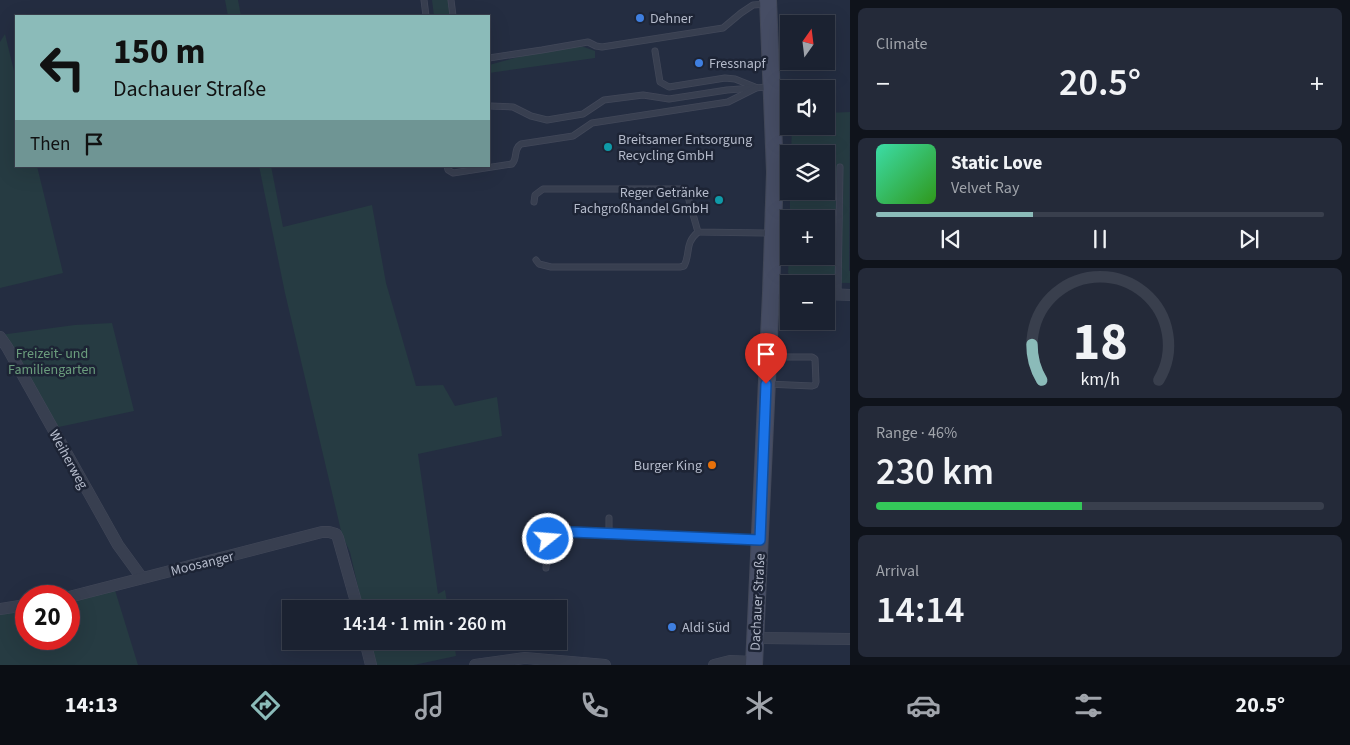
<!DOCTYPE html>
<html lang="en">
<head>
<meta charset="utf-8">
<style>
	:root { --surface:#1b2231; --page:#242a39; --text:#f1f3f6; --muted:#a0a4ab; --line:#393f4d; --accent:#8bbbb9 }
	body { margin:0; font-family:"Source Sans 3",sans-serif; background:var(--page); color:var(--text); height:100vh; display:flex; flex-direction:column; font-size:19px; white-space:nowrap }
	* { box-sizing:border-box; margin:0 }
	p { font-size:16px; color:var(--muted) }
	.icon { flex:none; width:28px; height:28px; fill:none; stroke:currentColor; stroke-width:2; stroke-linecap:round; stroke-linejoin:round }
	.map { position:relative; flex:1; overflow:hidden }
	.details { display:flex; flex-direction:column; gap:8px; padding:8px; background:#0f131b; width:500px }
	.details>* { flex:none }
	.top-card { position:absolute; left:15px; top:15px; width:475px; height:152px; border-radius:0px; box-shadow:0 5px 20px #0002,0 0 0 1px var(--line); background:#8bbbb9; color:#111; overflow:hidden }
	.needle { width:32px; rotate:14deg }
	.buttons { position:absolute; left:780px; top:15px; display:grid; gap:10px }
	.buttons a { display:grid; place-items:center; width:55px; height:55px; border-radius:0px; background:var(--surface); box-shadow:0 5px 20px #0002,0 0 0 1px var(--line); font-size:25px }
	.speed { position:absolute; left:15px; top:585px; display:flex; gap:10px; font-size:25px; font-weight:700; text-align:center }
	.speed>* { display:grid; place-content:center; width:65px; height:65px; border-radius:50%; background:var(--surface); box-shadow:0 5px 20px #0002,0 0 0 1px var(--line); line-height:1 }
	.speed .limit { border:8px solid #d22; background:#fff; color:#111 }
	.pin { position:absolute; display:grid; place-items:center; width:42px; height:42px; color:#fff; margin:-51px -21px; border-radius:50% 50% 50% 0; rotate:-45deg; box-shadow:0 0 5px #0007 }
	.pin .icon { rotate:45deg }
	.me { position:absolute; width:55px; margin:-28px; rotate:73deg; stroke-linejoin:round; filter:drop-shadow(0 0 4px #0008) }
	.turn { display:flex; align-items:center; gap:18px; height:105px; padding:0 15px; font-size:22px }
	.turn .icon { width:65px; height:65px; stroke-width:2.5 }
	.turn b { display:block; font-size:35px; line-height:42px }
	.then { display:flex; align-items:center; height:48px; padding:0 15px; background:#0003; gap:10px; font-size:19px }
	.big { font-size:38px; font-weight:600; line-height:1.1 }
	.details .tile { flex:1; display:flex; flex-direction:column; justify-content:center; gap:8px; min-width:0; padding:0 18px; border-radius:8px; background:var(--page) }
	.details .dial { align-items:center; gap:0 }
	.dial svg { height:130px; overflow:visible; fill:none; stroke:var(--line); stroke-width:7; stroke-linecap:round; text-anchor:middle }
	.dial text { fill:var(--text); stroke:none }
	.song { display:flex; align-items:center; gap:15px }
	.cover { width:60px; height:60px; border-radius:8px; background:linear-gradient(135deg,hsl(160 70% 55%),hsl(110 70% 35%)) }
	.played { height:5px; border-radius:2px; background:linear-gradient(90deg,var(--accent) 35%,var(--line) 35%) }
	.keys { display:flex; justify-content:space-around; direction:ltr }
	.heat { display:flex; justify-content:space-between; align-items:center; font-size:28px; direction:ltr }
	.charge { height:8px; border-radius:4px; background:linear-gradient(90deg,#34c759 46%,var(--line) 0) }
	.trip { position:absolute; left:282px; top:600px; width:285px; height:50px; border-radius:0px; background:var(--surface); box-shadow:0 5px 20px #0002,0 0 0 1px var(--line); font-weight:600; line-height:50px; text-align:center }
	.tab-bar { display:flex; height:80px; justify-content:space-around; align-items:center; background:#0b0e14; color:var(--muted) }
	.tab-bar .icon { width:35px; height:35px }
	.tab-bar .current { color:var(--accent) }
	.tab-bar b { font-size:22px; color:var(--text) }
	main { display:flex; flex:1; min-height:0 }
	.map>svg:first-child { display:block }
</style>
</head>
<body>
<main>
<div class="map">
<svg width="850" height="665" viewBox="0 0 850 665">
	<rect width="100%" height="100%" fill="#242d41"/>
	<g fill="#263b42">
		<polygon points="225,0 238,0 241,16 228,16"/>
		<polygon points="432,0 448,0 451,16 434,16"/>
		<polygon points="5,34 16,79 16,166 37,166 63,273 0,288 0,42"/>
		<polygon points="581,46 595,51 595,58 489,73 489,65 526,55"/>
		<polygon points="850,112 849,271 850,271 850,283 796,282 788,273 789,255 826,256 826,219 790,219 790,191 826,191 826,154 791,154 792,126 826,126 826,113"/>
		<polygon points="259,166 271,166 283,227 372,205 386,283 416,386 443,385 455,406 497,397 502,436 418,454 438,594 445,590 448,609 363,609 350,552 342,535 285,293"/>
		<polygon points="112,323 134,411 54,428 0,335 75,325"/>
		<polygon points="114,587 138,665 0,665 0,609 26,605 26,639 69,639 69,598"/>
		<polygon points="370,641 454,641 456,656 414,665 375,665"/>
	</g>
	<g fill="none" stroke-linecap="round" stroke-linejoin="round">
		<g stroke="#424859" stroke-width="7">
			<g id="service">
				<polyline points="424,0 426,16"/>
				<polyline points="451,0 453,16"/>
				<polyline points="655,51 660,82 669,87 725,78 735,79 755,87"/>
				<polyline points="489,58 542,50 588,42 596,46 602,47 723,28 741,13 753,5 767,4"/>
				<polyline points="490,106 513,107 531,116 547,120 583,114 604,100 643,95 669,99 727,90 769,87"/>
				<path d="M447,166L448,170L453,173L512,164C518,158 513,149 521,144L573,136L592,123L728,102L756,88"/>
				<polyline points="534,202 535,195 543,189 680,189 685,190 687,193 698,232 771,233"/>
				<path d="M536,260L539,264L551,267H680L684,266C691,253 684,244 698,232"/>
				<polyline points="838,294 840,167"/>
				<polyline points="767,384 812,386 815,385 816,382 815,359 812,357 770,357"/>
				<polyline points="609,534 609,518"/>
				<path d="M546,568L548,539C555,532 563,533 572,532L758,540"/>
			</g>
		</g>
		<g stroke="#424859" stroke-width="12">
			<g id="minor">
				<polyline points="771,293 789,294"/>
				<polyline points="826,294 850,295"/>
				<polyline points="0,337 7,347 118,545 142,578"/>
				<polyline points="69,597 322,532 329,532 336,534 338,538 358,609"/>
				<polyline points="0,609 26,605"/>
				<polyline points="756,638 850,639"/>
				<polyline points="365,641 371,665"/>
				<polyline points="475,665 525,658 605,665"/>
				<polyline points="714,665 730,661 754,662"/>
			</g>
		</g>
		<g stroke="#424859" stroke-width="18">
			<polyline id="secondary" points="754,665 771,293 775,172 768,0"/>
		</g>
		<use href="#service" stroke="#383f50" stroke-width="5.5"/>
		<use href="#minor" stroke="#383f50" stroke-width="11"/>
		<use href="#secondary" stroke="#464d64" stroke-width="16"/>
	</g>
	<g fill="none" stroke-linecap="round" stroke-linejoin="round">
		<g stroke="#114b97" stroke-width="12">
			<path id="route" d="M548,539C555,532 563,533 572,532L760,540L766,384"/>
		</g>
		<use href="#route" stroke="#1a73e8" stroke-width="9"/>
	</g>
	<g fill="#3f7fe0" stroke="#1d2435" stroke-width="2">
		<circle cx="640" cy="18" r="5"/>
		<circle cx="699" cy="63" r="5"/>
		<circle cx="672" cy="627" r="5"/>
	</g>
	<g fill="#0f9aa8" stroke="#1d2435" stroke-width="2">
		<circle cx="608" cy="147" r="5"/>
		<circle cx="719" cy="200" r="5"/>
	</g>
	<circle fill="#e8710a" stroke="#1d2435" stroke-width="2" cx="712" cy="465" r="5"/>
	<g text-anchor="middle" stroke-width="5" stroke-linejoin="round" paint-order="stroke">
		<g font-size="14" fill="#b5bbcb" stroke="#1d2435" text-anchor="start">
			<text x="650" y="23">Dehner</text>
			<text x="709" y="68">Fressnapf</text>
			<text x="618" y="144">Breitsamer Entsorgung<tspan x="618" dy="16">Recycling GmbH</tspan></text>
			<text x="709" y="197" text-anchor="end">Reger Getränke<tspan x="709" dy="16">Fachgroßhandel GmbH</tspan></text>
			<text x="702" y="470" text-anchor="end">Burger King</text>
			<text x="682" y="632">Aldi Süd</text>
		</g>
		<g font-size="14" fill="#6b9d7d" stroke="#1d2435">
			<text x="52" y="358">Freizeit- und<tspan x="52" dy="16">Familiengarten</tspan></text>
		</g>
		<g font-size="14" fill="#b5bbcb" stroke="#1d2435">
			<text transform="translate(69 459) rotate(61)" y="5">Weiherweg</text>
			<text transform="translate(202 563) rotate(-14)" y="5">Moosanger</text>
			<text transform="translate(757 602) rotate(-87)" y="5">Dachauer Straße</text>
		</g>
	</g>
</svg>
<div class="buttons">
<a><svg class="needle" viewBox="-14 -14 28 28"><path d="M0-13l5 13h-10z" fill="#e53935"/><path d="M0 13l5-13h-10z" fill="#a0a4ab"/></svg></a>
<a><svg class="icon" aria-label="sound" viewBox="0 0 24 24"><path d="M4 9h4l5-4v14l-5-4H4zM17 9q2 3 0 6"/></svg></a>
<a><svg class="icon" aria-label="layers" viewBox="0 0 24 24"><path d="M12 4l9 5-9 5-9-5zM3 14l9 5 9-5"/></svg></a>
<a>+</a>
<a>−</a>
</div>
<div class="speed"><div class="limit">20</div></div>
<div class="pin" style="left:766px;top:384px;background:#d93025"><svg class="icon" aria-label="arrive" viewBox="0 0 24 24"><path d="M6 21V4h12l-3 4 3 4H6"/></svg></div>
<svg class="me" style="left:548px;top:539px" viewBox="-20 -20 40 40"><circle r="17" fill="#1a73e8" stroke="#fff" stroke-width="3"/><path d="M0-11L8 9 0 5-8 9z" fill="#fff"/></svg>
<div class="trip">14:14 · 1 min · 260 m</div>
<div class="top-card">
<div class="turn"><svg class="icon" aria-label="left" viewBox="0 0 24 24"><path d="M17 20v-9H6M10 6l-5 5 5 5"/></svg><div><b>150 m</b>Dachauer Straße</div></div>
<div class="then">Then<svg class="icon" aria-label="arrive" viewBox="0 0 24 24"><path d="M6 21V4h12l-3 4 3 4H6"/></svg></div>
</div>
</div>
<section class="details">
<div class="tile"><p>Climate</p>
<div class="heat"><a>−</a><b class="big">20.5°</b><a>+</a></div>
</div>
<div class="tile">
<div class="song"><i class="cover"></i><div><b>Static Love</b><p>Velvet Ray</p></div></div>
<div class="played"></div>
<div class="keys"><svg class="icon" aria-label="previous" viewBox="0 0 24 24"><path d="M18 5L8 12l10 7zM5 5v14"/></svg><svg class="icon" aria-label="pause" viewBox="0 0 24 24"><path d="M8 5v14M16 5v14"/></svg><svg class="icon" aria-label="next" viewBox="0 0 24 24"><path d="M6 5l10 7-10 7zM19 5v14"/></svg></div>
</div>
<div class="tile dial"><svg viewBox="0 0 100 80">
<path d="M14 69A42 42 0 1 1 86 69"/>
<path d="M14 69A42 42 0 0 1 8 47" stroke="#8bbbb9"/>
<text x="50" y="56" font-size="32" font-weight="700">18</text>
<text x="50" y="72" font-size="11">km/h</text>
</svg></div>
<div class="tile"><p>Range · 46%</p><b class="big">230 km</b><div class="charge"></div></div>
<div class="tile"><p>Arrival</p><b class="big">14:14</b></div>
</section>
</main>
<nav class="tab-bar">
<b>14:13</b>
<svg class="icon current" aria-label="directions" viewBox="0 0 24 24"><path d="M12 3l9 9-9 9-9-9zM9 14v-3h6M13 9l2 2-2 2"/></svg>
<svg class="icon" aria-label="music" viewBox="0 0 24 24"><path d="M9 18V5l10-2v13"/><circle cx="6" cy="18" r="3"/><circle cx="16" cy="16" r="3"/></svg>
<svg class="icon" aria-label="phone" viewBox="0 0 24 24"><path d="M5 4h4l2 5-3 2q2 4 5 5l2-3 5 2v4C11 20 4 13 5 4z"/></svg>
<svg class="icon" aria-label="climate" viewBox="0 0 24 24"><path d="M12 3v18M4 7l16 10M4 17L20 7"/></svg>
<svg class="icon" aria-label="car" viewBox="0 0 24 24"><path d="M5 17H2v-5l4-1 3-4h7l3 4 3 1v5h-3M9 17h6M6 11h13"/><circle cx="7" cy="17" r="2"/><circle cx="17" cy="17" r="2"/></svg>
<svg class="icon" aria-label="filters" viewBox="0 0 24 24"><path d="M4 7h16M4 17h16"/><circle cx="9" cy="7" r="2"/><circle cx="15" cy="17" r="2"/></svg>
<b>20.5°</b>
</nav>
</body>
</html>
